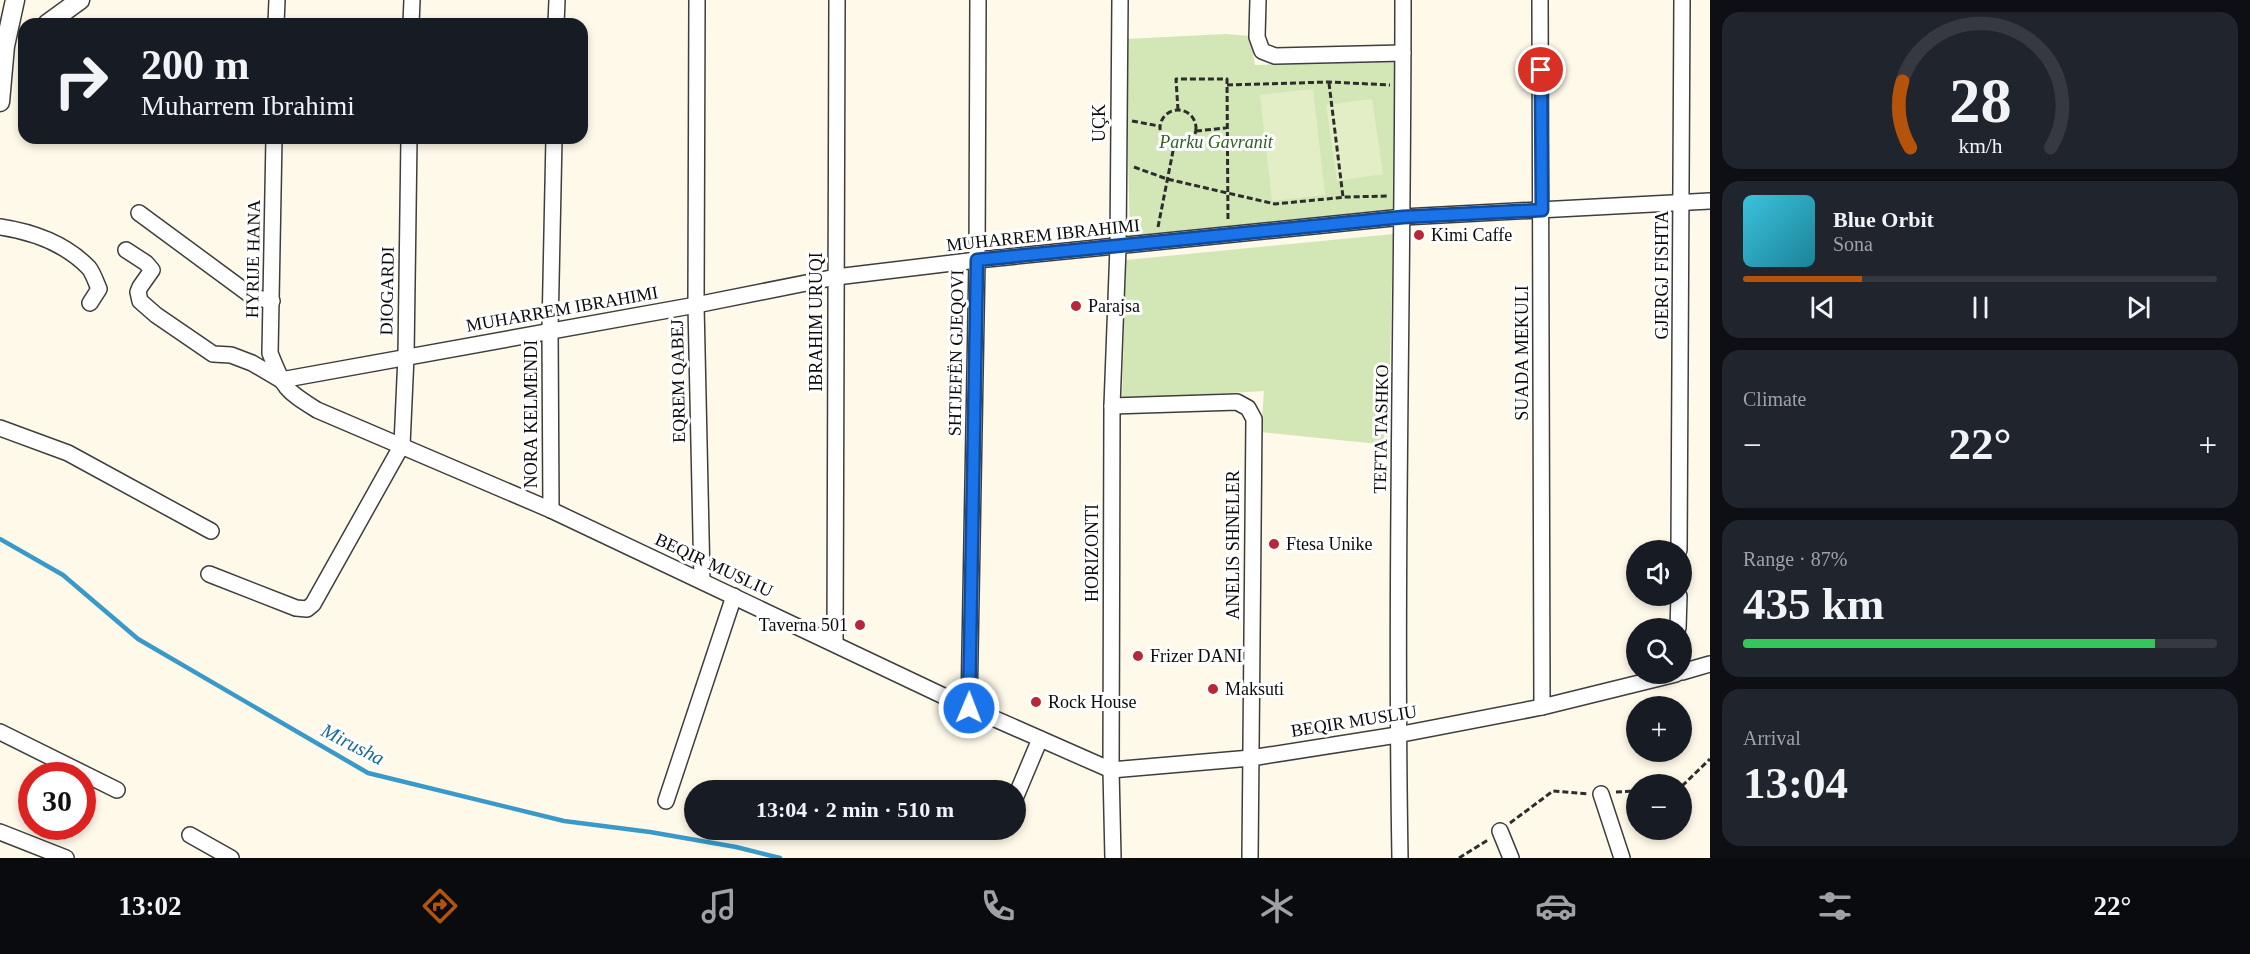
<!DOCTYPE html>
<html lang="en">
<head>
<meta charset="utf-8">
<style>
	:root { --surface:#171b24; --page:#20242c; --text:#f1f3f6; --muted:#9ea1a6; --line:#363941; --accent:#b45309 }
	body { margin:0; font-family:Georgia,serif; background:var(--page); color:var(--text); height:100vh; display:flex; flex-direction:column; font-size:22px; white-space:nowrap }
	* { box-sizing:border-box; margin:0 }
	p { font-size:20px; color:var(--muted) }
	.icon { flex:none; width:33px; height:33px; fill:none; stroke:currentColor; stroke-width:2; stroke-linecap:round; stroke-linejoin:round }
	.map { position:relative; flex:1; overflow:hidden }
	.details { display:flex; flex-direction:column; gap:12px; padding:12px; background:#0d0f14; width:540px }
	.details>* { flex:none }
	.top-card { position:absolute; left:18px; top:18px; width:570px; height:126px; border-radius:18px; box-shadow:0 3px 9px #0003; background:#171b24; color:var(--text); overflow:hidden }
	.tools { position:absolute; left:1626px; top:540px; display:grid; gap:12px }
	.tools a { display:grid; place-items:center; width:66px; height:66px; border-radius:50%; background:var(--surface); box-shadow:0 3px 9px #0003; font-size:30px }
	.speed { position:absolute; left:18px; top:762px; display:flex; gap:12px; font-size:30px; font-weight:700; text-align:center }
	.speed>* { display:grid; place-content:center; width:78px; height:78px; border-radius:50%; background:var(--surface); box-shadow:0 3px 9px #0003; line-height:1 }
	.speed .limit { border:9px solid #d22; background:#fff; color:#111 }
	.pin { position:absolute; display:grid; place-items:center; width:51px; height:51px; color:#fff; margin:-26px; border:3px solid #fff; border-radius:50%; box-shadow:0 2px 6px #0007 }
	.me { position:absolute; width:66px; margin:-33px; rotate:1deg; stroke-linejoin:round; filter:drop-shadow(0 0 4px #0008) }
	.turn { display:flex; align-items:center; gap:21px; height:126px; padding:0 24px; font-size:27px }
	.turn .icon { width:78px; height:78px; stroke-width:2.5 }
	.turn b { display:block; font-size:42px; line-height:51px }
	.big { font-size:45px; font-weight:700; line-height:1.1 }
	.details .tile { flex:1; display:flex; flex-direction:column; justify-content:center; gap:9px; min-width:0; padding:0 21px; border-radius:18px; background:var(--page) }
	.details .dial { align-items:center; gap:0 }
	.dial svg { height:156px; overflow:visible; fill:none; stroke:var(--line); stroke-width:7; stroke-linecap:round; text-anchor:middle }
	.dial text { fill:var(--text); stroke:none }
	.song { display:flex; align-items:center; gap:18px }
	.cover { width:72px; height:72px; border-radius:9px; background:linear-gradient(135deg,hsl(190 70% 55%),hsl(190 70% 35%)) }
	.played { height:6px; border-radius:3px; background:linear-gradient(90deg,var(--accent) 25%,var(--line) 25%) }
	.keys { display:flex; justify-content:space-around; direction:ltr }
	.heat { display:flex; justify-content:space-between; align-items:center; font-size:33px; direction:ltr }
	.charge { height:9px; border-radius:4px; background:linear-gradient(90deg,#34c759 87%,var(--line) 0) }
	.trip { position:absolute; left:684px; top:780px; width:342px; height:60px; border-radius:30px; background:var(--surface); box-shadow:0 3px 9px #0003; font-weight:700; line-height:60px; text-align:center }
	.tabs { display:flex; height:96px; justify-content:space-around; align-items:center; background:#090b0e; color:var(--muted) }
	.tabs .icon { width:42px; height:42px }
	.tabs .active { color:var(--accent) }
	.tabs b { font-size:27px; color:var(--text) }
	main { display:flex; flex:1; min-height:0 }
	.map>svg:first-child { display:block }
</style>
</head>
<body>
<main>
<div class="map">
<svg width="1710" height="858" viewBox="0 0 1710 858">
	<rect width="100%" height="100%" fill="#fef9e9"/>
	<g fill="#d2e7b5">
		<polygon points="1226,34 1250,36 1255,65 1395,61 1396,209 1130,236 1125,39"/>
		<polygon points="1393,234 1388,445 1261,432 1264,391 1122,399 1126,260"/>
	</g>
	<g fill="#e3eec7">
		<polygon points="1313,89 1325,195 1272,201 1260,95"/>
		<polygon points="1372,99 1383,174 1337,181 1326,105"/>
	</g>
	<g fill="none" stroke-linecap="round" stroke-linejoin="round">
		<polyline stroke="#399ac9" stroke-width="4.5" points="0,539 63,575 138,639 368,773 564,821 650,832 736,847 780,858"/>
		<g stroke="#3e3e3e" stroke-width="18">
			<g id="minor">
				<polyline points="697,0 696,305 702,581"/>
				<polyline points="1258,0 1257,37 1262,51 1275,56 1403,53"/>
				<polyline points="1540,0 1542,707"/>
				<polyline points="276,24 277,0"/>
				<polyline points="411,24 412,0"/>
				<polyline points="556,24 557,0"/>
				<path d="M274,138L270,353C284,389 285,390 317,410L551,510L952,700L1111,770L1251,758L1397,735L1542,707L1676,674"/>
				<polyline points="139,213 253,297 272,301"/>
				<path d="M0,227C33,232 65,243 89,268C93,273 96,282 99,289L90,303"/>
				<polyline points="126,250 146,263 152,270 140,287 138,292 140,301 156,315 213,354 231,355 252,363 281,380"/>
				<polyline points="281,380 696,305 836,277 977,260 1403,217 1710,201"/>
				<polyline points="1112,406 1237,402 1248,408 1254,419 1250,858"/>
				<polyline points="0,428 68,453 211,531"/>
				<polyline points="551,510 550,330 554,138"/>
				<polyline points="1679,550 1682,0"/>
				<polyline points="209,574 296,608 307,609 313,604 402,445 406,356 409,138"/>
				<polyline points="1678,628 1679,596"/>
				<polyline points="835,644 837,0"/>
				<polyline points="1682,672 1710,664"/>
				<polyline points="969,708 977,260 978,0"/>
				<polyline points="0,732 117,790"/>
				<polyline points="1601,794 1622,858"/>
				<polyline points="1016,796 1040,739"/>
				<polyline points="666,801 734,596"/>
				<polyline points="1500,831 1511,858"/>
				<polyline points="0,832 66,858"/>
				<polyline points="190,835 231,858"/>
				<polyline points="1113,858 1111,770 1112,406 1118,247 1120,0"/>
				<path d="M1400,858C1395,572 1403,286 1403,0"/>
			</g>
		</g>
		<g stroke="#3e3e3e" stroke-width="21">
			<g id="tertiary">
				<polyline points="47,24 80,0"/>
				<polyline points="0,102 5,46 15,0"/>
			</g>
		</g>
		<g stroke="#2d2d2d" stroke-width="3" stroke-dasharray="6 3" stroke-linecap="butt">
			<polyline points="1329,83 1343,197"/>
			<polyline points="1227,85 1329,82 1390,85"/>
			<circle cx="1178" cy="128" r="18"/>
			<polyline points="1178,110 1176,79 1227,79 1228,222"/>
			<polyline points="1132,121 1159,126"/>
			<polyline points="1196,131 1226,128"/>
			<polyline points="1134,167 1167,179 1275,204 1346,197 1389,196"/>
			<polyline points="1158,227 1174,146"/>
			<polyline points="1682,786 1710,759"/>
			<polyline points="1616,792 1636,791"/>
			<polyline points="1510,823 1553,791 1588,794"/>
			<polyline points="1459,858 1488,840"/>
		</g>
		<use href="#minor" stroke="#fff" stroke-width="15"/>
		<use href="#tertiary" stroke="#fff" stroke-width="18"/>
	</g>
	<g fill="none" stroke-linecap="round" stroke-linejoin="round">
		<g stroke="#114b97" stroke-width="15">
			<polyline id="route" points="969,708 977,260 1403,217 1542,210 1541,70"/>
		</g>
		<use href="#route" stroke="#1a73e8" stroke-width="10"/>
	</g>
	<g fill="#b62839" stroke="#fff" stroke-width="2">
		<circle cx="1419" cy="235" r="6"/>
		<circle cx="1076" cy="306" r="6"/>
		<circle cx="1274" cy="544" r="6"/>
		<circle cx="860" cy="625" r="6"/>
		<circle cx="1138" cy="656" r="6"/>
		<circle cx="1213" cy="689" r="6"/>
		<circle cx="1036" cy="702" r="6"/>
	</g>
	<g text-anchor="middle" stroke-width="6" stroke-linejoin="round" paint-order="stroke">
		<g font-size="18" fill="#0b0b0b" stroke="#fff">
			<text transform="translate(1099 123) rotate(-90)" y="6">UÇK</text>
			<text transform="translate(1043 235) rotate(-6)" y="6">MUHARREM IBRAHIMI</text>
			<text transform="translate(253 259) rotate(-89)" y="6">HYRIJE HANA</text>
			<text transform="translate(1662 275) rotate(-90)" y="6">GJERGJ FISHTA</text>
			<text transform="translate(387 291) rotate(-89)" y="6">DIOGARDI</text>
			<text transform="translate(562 309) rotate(-10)" y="6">MUHARREM IBRAHIMI</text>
			<text transform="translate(816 322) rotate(-90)" y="6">IBRAHIM URUQI</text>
			<text transform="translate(956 353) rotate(-89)" y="6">SHTJEFËN GJEQOVI</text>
			<text transform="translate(1522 353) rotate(-90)" y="6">SUADA MEKULI</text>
			<text transform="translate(678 381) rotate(-91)" y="6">EQREM QABEJ</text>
			<text transform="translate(531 414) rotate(-90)" y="6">NORA KELMENDI</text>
			<text transform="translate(1381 429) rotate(-89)" y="6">TEFTA TASHKO</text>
			<text transform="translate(1233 545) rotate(-90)" y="6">ANELIS SHNELER</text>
			<text transform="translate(1092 553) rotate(-90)" y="6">HORIZONTI</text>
			<text transform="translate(714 565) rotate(25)" y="6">BEQIR MUSLIU</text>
			<text transform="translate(1354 721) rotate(-9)" y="6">BEQIR MUSLIU</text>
		</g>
		<g font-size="18" font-style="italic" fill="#30601e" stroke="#fff">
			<text x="1216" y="148">Parku Gavranit</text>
		</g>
		<g font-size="18" fill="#0b0b0b" stroke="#fff" text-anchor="start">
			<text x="1431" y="241">Kimi Caffe</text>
			<text x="1088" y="312">Parajsa</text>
			<text x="1286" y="550">Ftesa Unike</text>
			<text x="848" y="631" text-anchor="end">Taverna 501</text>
			<text x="1150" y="662">Frizer DANI</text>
			<text x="1225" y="695">Maksuti</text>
			<text x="1048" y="708">Rock House</text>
		</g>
		<g font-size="20" font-style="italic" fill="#196a98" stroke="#fff">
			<text transform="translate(353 744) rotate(27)" y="7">Mirusha</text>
		</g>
	</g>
</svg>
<div class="tools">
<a><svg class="icon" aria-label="sound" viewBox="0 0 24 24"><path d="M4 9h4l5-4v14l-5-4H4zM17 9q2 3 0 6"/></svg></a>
<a><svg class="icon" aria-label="search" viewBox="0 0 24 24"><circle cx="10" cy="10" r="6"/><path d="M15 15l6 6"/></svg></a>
<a>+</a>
<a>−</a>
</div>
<div class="speed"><div class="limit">30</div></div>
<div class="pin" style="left:1541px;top:70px;background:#d93025"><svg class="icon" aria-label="arrive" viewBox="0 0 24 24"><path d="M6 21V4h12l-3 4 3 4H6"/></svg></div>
<svg class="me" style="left:969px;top:708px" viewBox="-20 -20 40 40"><circle r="17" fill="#1a73e8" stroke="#fff" stroke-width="3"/><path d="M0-11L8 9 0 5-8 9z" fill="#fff"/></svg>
<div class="trip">13:04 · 2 min · 510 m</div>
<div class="top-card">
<div class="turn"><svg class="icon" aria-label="right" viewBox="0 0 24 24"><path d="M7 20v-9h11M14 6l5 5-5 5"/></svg><div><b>200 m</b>Muharrem Ibrahimi</div></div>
</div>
</div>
<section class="details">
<div class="tile dial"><svg viewBox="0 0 100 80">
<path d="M14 69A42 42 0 1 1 86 69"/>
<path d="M14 69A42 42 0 0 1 10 35" stroke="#b45309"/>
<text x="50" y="56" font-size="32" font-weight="700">28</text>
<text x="50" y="72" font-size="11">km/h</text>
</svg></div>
<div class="tile">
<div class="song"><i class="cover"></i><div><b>Blue Orbit</b><p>Sona</p></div></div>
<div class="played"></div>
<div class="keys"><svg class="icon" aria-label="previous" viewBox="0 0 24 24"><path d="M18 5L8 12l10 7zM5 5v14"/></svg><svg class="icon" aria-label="pause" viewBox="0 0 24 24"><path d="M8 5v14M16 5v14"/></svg><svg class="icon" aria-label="next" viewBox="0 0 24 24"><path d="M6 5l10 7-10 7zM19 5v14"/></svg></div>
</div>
<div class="tile"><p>Climate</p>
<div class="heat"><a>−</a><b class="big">22°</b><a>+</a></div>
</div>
<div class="tile"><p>Range · 87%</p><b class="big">435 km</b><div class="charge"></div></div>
<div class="tile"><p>Arrival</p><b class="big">13:04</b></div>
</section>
</main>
<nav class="tabs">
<b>13:02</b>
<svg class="icon active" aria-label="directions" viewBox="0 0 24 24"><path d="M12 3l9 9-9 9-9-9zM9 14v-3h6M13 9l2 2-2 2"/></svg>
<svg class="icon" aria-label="music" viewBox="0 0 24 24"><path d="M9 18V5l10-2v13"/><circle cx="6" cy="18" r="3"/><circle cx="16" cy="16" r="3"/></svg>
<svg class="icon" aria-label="phone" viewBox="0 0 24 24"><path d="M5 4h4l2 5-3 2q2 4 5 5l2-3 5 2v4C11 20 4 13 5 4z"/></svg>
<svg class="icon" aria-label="climate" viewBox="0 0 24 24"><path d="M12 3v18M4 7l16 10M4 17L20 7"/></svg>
<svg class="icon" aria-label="car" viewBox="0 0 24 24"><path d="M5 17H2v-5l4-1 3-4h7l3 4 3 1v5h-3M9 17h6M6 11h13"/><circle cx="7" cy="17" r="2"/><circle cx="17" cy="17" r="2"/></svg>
<svg class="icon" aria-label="filters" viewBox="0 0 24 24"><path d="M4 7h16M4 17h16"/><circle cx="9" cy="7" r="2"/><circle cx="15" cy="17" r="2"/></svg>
<b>22°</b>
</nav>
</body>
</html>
